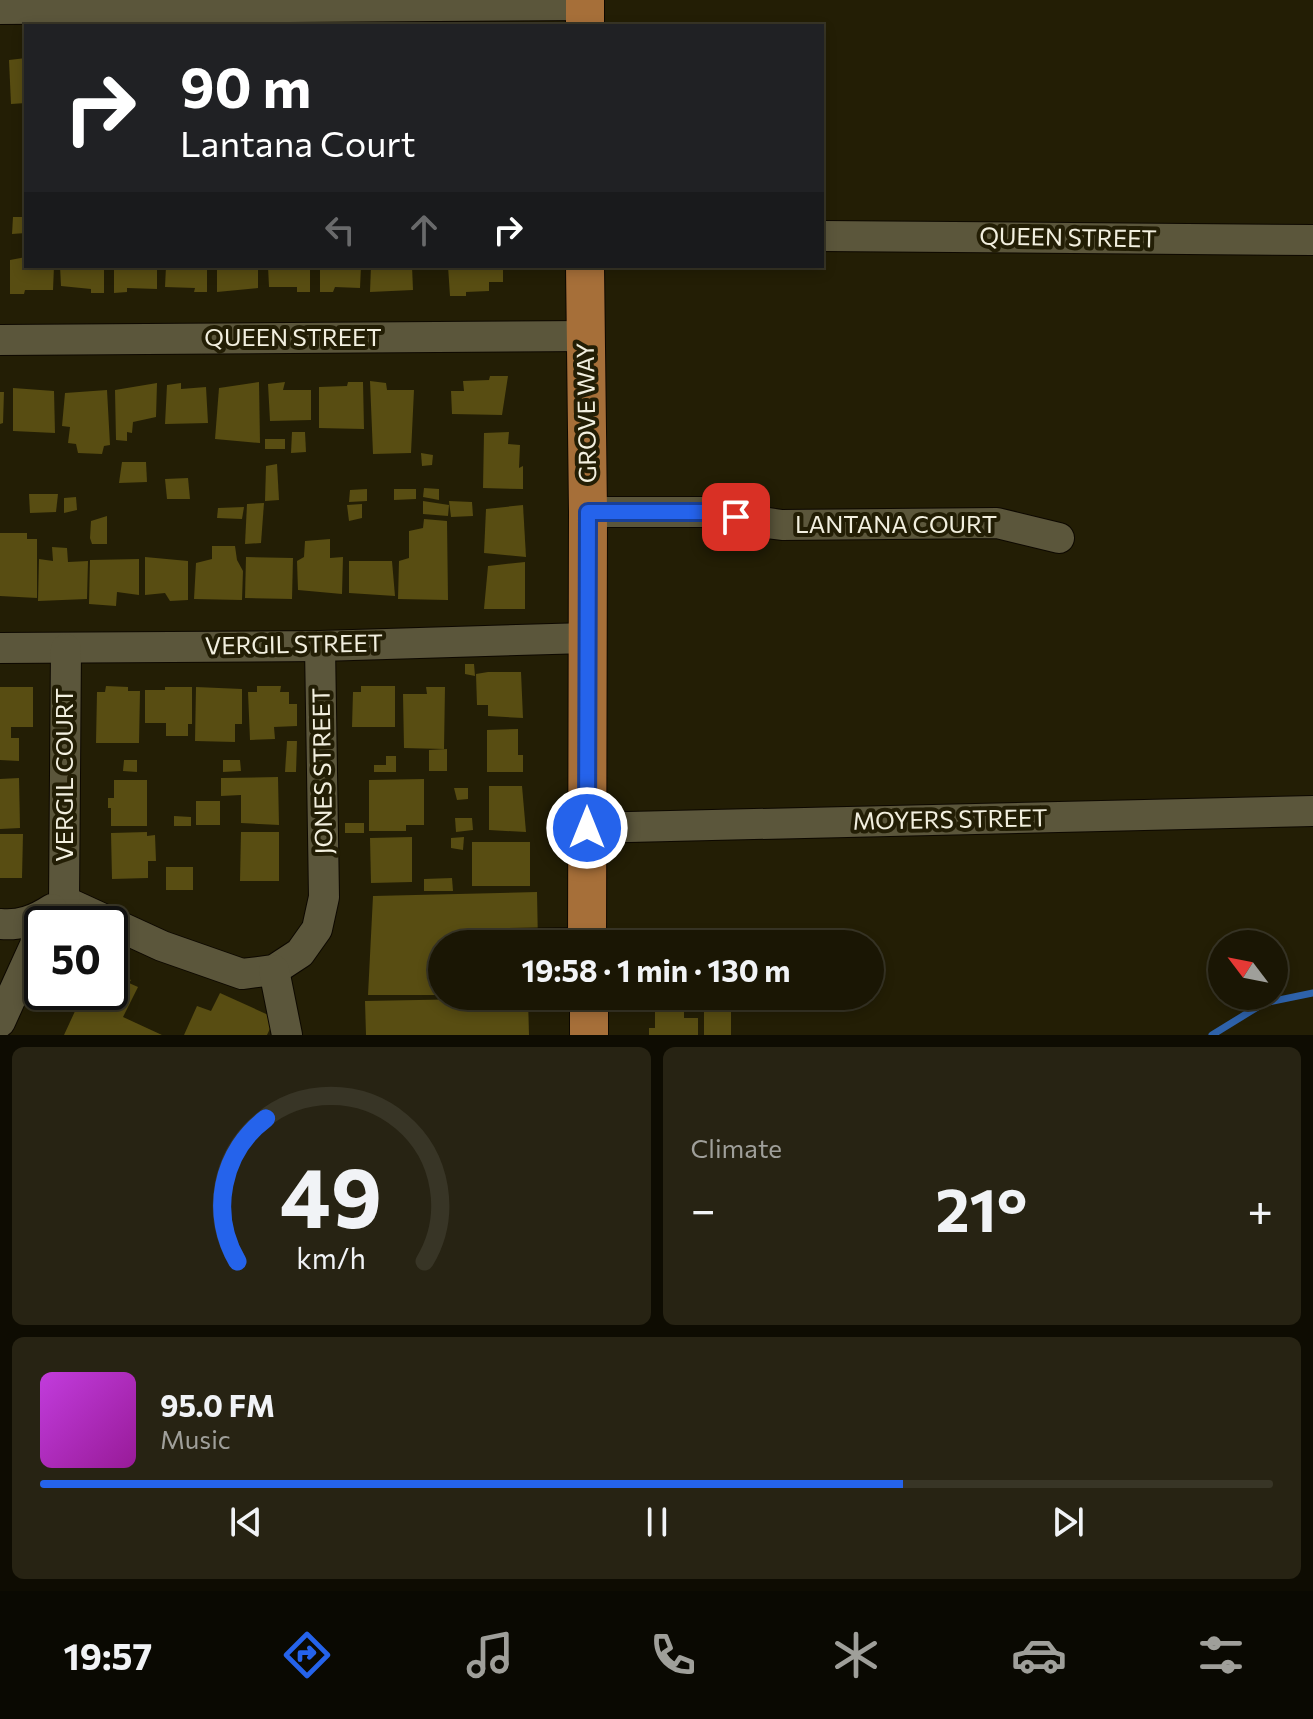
<!DOCTYPE html>
<html lang="en">
<head>
<meta charset="utf-8">
<style>
	:root { --surface:#1a1604; --page:#272313; --text:#f1f3f6; --muted:#9f9f9a; --line:#383526; --accent:#2563eb }
	body { margin:0; font-family:Commissioner,sans-serif; background:var(--page); color:var(--text); height:100vh; display:flex; flex-direction:column; font-size:30px; white-space:nowrap }
	* { box-sizing:border-box; margin:0 }
	p { font-size:26px; color:var(--muted) }
	.icon { flex:none; width:44px; height:44px; fill:none; stroke:currentColor; stroke-width:2; stroke-linecap:round; stroke-linejoin:round }
	.map { position:relative; height:1035px; overflow:hidden }
	.panel { display:flex; flex-direction:column; gap:12px; padding:12px; background:#0e0c02; flex:1 }
	.panel>* { flex:none }
	.banner { position:absolute; left:24px; top:24px; width:800px; height:244px; border-radius:0px; box-shadow:0 4px 12px #0003,0 0 0 2px var(--line); background:#202124; color:#fff; overflow:hidden }
	.needle { width:52px; rotate:302deg }
	.fabs { position:absolute; left:1208px; top:930px; display:grid; gap:16px }
	.fabs a { display:grid; place-items:center; width:80px; height:80px; border-radius:50%; background:var(--surface); box-shadow:0 4px 12px #0003,0 0 0 2px var(--line); font-size:40px }
	.speed { position:absolute; left:24px; top:906px; display:flex; gap:16px; font-size:40px; font-weight:700; text-align:center }
	.speed>* { display:grid; place-content:center; width:104px; height:104px; border-radius:50%; background:var(--surface); box-shadow:0 4px 12px #0003,0 0 0 2px var(--line); line-height:1 }
	.speed .limit { border:4px solid #111; border-radius:12px; background:#fff; color:#111 }
	.pin { position:absolute; display:grid; place-items:center; width:68px; height:68px; color:#fff; margin:-34px; border-radius:16px; box-shadow:0 4px 12px #0006 }
	.me { position:absolute; width:88px; margin:-44px; rotate:0deg; stroke-linejoin:round; filter:drop-shadow(0 0 6px #0008) }
	.turn { display:flex; align-items:center; gap:28px; height:168px; padding:0 24px; font-size:36px }
	.turn .icon { width:104px; height:104px; stroke-width:2.5 }
	.turn b { display:block; font-size:56px; line-height:68px }
	.lanes { display:flex; align-items:center; height:76px; padding:0 24px; background:#0003; justify-content:center; gap:40px; direction:ltr }
	.lanes .off { opacity:.35 }
	.big { font-size:60px; font-weight:700; line-height:1.1 }
	.panel .tile { flex:1; display:flex; flex-direction:column; justify-content:center; gap:12px; min-width:0; padding:0 28px; border-radius:12px; background:var(--page) }
	.panel .dial { align-items:center; gap:0 }
	.dial svg { height:208px; overflow:visible; fill:none; stroke:var(--line); stroke-width:7; stroke-linecap:round; text-anchor:middle }
	.dial text { fill:var(--text); stroke:none }
	.song { display:flex; align-items:center; gap:24px }
	.cover { width:96px; height:96px; border-radius:12px; background:linear-gradient(135deg,hsl(290 70% 55%),hsl(300 70% 35%)) }
	.played { height:8px; border-radius:4px; background:linear-gradient(90deg,var(--accent) 70%,var(--line) 70%) }
	.keys { display:flex; justify-content:space-around; direction:ltr }
	.heat { display:flex; justify-content:space-between; align-items:center; font-size:44px; direction:ltr }
	.panel .tiles { flex:1; display:grid; gap:12px; grid-template-columns:1fr 1fr }
	.tile:last-child { grid-column:span 2 }
	.trip { position:absolute; left:428px; top:930px; width:456px; height:80px; border-radius:40px; background:var(--surface); box-shadow:0 4px 12px #0003,0 0 0 2px var(--line); font-weight:700; line-height:80px; text-align:center }
	.menu { display:flex; height:128px; justify-content:space-around; align-items:center; background:#0a0902; color:var(--muted) }
	.menu .icon { width:56px; height:56px }
	.menu .selected { color:var(--accent) }
	.menu b { font-size:36px; color:var(--text) }
	.map>svg:first-child { display:block }
</style>
</head>
<body>
<div class="map">
<svg width="1313" height="1035" viewBox="0 0 1313 1035">
	<rect width="100%" height="100%" fill="#231e05"/>
	<g fill="none" stroke-linecap="round" stroke-linejoin="round">
		<polyline stroke="#2e62aa" stroke-width="7" points="1212,1035 1264,1003 1313,993"/>
	</g>
	<g fill="#584d12">
		<polygon points="26,58 26,103 11,104 9,60"/>
		<polygon points="13,217 26,217 26,233 12,234"/>
		<polygon points="26,257 26,266 54,266 53,290 25,290 24,294 10,294 10,260"/>
		<polygon points="60,266 104,266 104,293 91,293 91,289 61,286"/>
		<polygon points="114,266 157,266 157,289 127,288 127,292 114,293"/>
		<polygon points="166,266 207,266 207,292 194,292 195,288 165,287"/>
		<polygon points="217,266 258,266 258,288 217,292"/>
		<polygon points="268,266 310,266 310,292 297,292 297,287 269,287"/>
		<polygon points="320,266 361,266 360,288 335,287 333,292 320,292"/>
		<polygon points="371,266 412,266 413,290 370,292"/>
		<polygon points="448,266 503,266 503,282 489,282 489,291 466,292 466,296 450,296"/>
		<polygon points="490,376 508,376 502,415 452,414 451,391 464,391 463,381 489,380"/>
		<polygon points="370,381 386,383 387,390 414,390 411,453 373,454"/>
		<polygon points="259,382 260,443 215,439 219,388"/>
		<polygon points="285,382 283,390 311,390 311,420 270,421 268,384"/>
		<polygon points="348,382 363,382 364,429 319,428 319,387 347,386"/>
		<polygon points="157,383 156,417 133,422 132,433 127,432 127,441 116,440 115,390"/>
		<polygon points="181,383 181,389 206,387 208,423 165,424 167,385"/>
		<polygon points="13,388 54,391 55,433 13,431"/>
		<polygon points="107,390 110,445 104,446 102,454 78,453 76,444 68,443 70,427 62,426 65,393"/>
		<polygon points="0,392 4,392 3,423 0,424"/>
		<polygon points="292,432 305,432 306,452 291,453"/>
		<polygon points="509,432 508,444 520,445 519,468 523,466 523,489 483,488 484,433"/>
		<rect x="265" y="439" width="20" height="10"/>
		<polygon points="421,453 433,455 432,465 422,466"/>
		<polygon points="122,462 146,462 147,482 119,483"/>
		<polygon points="277,464 279,500 265,501 266,466"/>
		<polygon points="188,478 190,499 167,499 165,479"/>
		<polygon points="424,488 439,489 439,500 423,497"/>
		<polygon points="367,489 367,501 349,502 350,490"/>
		<polygon points="394,489 416,489 416,499 394,500"/>
		<polygon points="29,494 58,494 56,512 30,513"/>
		<polygon points="76,497 77,510 64,513 64,498"/>
		<polygon points="423,501 449,505 448,516 423,514"/>
		<polygon points="449,501 472,502 473,516 451,517"/>
		<polygon points="264,503 261,543 245,544 247,504"/>
		<polygon points="362,504 362,518 349,521 347,505"/>
		<polygon points="523,505 526,557 484,553 486,509"/>
		<polygon points="244,507 242,519 217,518 218,508"/>
		<polygon points="107,516 107,544 92,544 90,538 91,521"/>
		<polygon points="424,519 447,521 448,600 398,599 399,561 409,558 409,531 423,528"/>
		<polygon points="0,533 27,533 27,539 37,539 37,598 0,596"/>
		<polygon points="330,539 330,558 343,557 342,594 298,590 297,561 304,557 305,541"/>
		<polygon points="212,546 235,546 237,560 243,571 242,600 194,599 196,563 212,559"/>
		<polygon points="52,547 67,548 68,562 88,561 87,599 38,601 39,559 53,561"/>
		<polygon points="145,557 188,561 188,600 170,601 165,593 145,595"/>
		<polygon points="246,557 293,558 292,599 245,598"/>
		<polygon points="139,559 139,595 117,592 116,606 89,604 90,560"/>
		<polygon points="349,561 392,561 395,596 349,593"/>
		<polygon points="525,562 525,609 484,609 488,566"/>
		<polygon points="465,664 474,664 475,676 465,674"/>
		<polygon points="488,672 521,672 523,718 488,716 488,705 477,705 476,674"/>
		<polygon points="106,686 128,687 128,691 140,691 139,743 96,743 97,692 105,692"/>
		<polygon points="257,686 281,686 280,692 289,692 289,704 297,704 297,726 274,727 275,739 250,740 248,692 257,692"/>
		<polygon points="361,686 395,686 395,727 352,727 353,692 361,692"/>
		<polygon points="0,687 33,687 33,727 11,727 11,738 19,738 19,761 0,760"/>
		<polygon points="165,687 192,687 192,724 188,724 188,736 166,736 166,723 145,723 145,690 165,690"/>
		<polygon points="196,687 242,689 242,724 235,724 235,742 195,741"/>
		<polygon points="426,687 445,687 444,749 404,748 403,694 427,694"/>
		<polygon points="518,729 518,755 523,755 523,772 487,772 487,730"/>
		<polygon points="287,741 297,741 296,772 285,772"/>
		<polygon points="447,749 447,771 429,771 429,750"/>
		<polygon points="386,756 396,756 396,772 374,772 374,765 386,765"/>
		<polygon points="124,760 137,760 137,772 123,771"/>
		<polygon points="223,760 240,760 241,771 223,772"/>
		<polygon points="278,777 279,825 241,823 241,795 221,796 221,778"/>
		<polygon points="19,778 20,828 0,829 0,779"/>
		<polygon points="424,779 424,825 406,825 406,831 369,831 369,780"/>
		<polygon points="114,780 147,780 147,826 111,826 111,808 108,808 108,798 114,798"/>
		<polygon points="489,786 522,786 526,832 489,830"/>
		<polygon points="454,788 468,788 468,799 457,800"/>
		<rect x="196" y="801" width="24" height="24"/>
		<polygon points="174,816 191,817 191,826 174,826"/>
		<polygon points="455,818 472,818 473,830 456,832"/>
		<rect x="345" y="823" width="19" height="10"/>
		<polygon points="147,832 147,836 155,835 156,861 148,861 148,878 112,879 111,833"/>
		<polygon points="241,832 279,832 279,881 240,881"/>
		<polygon points="0,834 23,834 22,878 0,878"/>
		<polygon points="412,837 412,882 371,883 370,838"/>
		<polygon points="464,837 463,850 451,848 451,838"/>
		<rect x="472" y="842" width="58" height="44"/>
		<rect x="166" y="867" width="27" height="23"/>
		<polygon points="452,878 453,891 424,891 424,879"/>
		<polygon points="537,892 538,944 442,944 442,995 368,995 373,896"/>
		<polygon points="110,970 131,980 129,983 138,987 123,1017 162,1035 64,1035 82,996 73,992 110,992"/>
		<polygon points="220,993 275,1018 267,1035 184,1035 197,1006 211,1011"/>
		<polygon points="650,996 684,996 684,1018 698,1018 698,1035 649,1035 649,1028 655,1028 655,1010 650,1010"/>
		<polygon points="528,998 529,1035 366,1035 365,1001"/>
		<rect x="704" y="1010" width="27" height="25"/>
	</g>
	<g fill="none" stroke-linecap="round" stroke-linejoin="round">
		<g stroke="#0d0800" stroke-width="32">
			<g id="minor">
				<polyline points="0,9 585,5"/>
				<polyline points="822,236 1313,240"/>
				<polyline points="0,340 586,336"/>
				<polyline points="588,512 720,512 753,521 782,525 997,523 1059,538"/>
				<polyline points="0,648 320,646 587,638"/>
				<polyline points="587,828 1313,811"/>
				<polyline points="64,901 162,946 242,974 274,970 300,953 317,929 324,897 320,646"/>
				<polyline points="64,901 66,649"/>
				<path d="M0,924C20,926 35,920 52,909"/>
				<polyline points="501,944 587,943"/>
				<polyline points="274,970 287,1035"/>
				<polyline points="0,1022 35,945 40,917"/>
			</g>
		</g>
		<g stroke="#0d0800" stroke-width="40">
			<g id="major">
				<polyline points="585,26 585,0"/>
				<polyline points="585,266 588,512 587,944"/>
				<polyline points="589,996 589,1035"/>
			</g>
		</g>
		<use href="#minor" stroke="#5b563b" stroke-width="30"/>
		<use href="#major" stroke="#a66f39" stroke-width="38"/>
	</g>
	<g fill="none" stroke-linecap="round" stroke-linejoin="round">
		<g stroke="#184099" stroke-width="20">
			<polyline id="route" points="587,828 588,512 720,512 736,517"/>
		</g>
		<use href="#route" stroke="#2563eb" stroke-width="14"/>
	</g>
	<g text-anchor="middle" stroke-width="8" stroke-linejoin="round" paint-order="stroke">
		<g font-size="24" fill="#f2efdf" stroke="#231e05">
			<text transform="translate(1068 238) rotate(1)" y="8">QUEEN STREET</text>
			<text x="293" y="346">QUEEN STREET</text>
			<text transform="translate(587 413) rotate(-91)" y="8">GROVE WAY</text>
			<text x="896" y="533">LANTANA COURT</text>
			<text transform="translate(294 645) rotate(-1)" y="8">VERGIL STREET</text>
			<text transform="translate(323 771) rotate(-91)" y="8">JONES STREET</text>
			<text transform="translate(65 775) rotate(-90)" y="8">VERGIL COURT</text>
			<text transform="translate(950 820) rotate(-1)" y="8">MOYERS STREET</text>
		</g>
	</g>
</svg>
<div class="fabs">
<a><svg class="needle" viewBox="-14 -14 28 28"><path d="M0-13l5 13h-10z" fill="#e53935"/><path d="M0 13l5-13h-10z" fill="#9f9f9a"/></svg></a>
</div>
<div class="speed"><div class="limit">50</div></div>
<div class="pin" style="left:736px;top:517px;background:#d93025"><svg class="icon" aria-label="arrive" viewBox="0 0 24 24"><path d="M6 21V4h12l-3 4 3 4H6"/></svg></div>
<svg class="me" style="left:587px;top:828px" viewBox="-20 -20 40 40"><circle r="17" fill="#2563eb" stroke="#fff" stroke-width="3"/><path d="M0-11L8 9 0 5-8 9z" fill="#fff"/></svg>
<div class="trip">19:58 · 1 min · 130 m</div>
<div class="banner">
<div class="turn"><svg class="icon" aria-label="right" viewBox="0 0 24 24"><path d="M7 20v-9h11M14 6l5 5-5 5"/></svg><div><b>90 m</b>Lantana Court</div></div>
<div class="lanes"><svg class="icon off" aria-label="left" viewBox="0 0 24 24"><path d="M17 20v-9H6M10 6l-5 5 5 5"/></svg><svg class="icon off" aria-label="ahead" viewBox="0 0 24 24"><path d="M12 20V5M6 11l6-6 6 6"/></svg><svg class="icon" aria-label="right" viewBox="0 0 24 24"><path d="M7 20v-9h11M14 6l5 5-5 5"/></svg></div>
</div>
</div>
<section class="panel">
<div class="tiles">
<div class="tile dial"><svg viewBox="0 0 100 80">
<path d="M14 69A42 42 0 1 1 86 69"/>
<path d="M14 69A42 42 0 0 1 25 14" stroke="#2563eb"/>
<text x="50" y="56" font-size="32" font-weight="700">49</text>
<text x="50" y="72" font-size="11">km/h</text>
</svg></div>
<div class="tile"><p>Climate</p>
<div class="heat"><a>−</a><b class="big">21°</b><a>+</a></div>
</div>
<div class="tile">
<div class="song"><i class="cover"></i><div><b>95.0 FM</b><p>Music</p></div></div>
<div class="played"></div>
<div class="keys"><svg class="icon" aria-label="previous" viewBox="0 0 24 24"><path d="M18 5L8 12l10 7zM5 5v14"/></svg><svg class="icon" aria-label="pause" viewBox="0 0 24 24"><path d="M8 5v14M16 5v14"/></svg><svg class="icon" aria-label="next" viewBox="0 0 24 24"><path d="M6 5l10 7-10 7zM19 5v14"/></svg></div>
</div>
</div>
</section>
<nav class="menu">
<b>19:57</b>
<svg class="icon selected" aria-label="directions" viewBox="0 0 24 24"><path d="M12 3l9 9-9 9-9-9zM9 14v-3h6M13 9l2 2-2 2"/></svg>
<svg class="icon" aria-label="music" viewBox="0 0 24 24"><path d="M9 18V5l10-2v13"/><circle cx="6" cy="18" r="3"/><circle cx="16" cy="16" r="3"/></svg>
<svg class="icon" aria-label="phone" viewBox="0 0 24 24"><path d="M5 4h4l2 5-3 2q2 4 5 5l2-3 5 2v4C11 20 4 13 5 4z"/></svg>
<svg class="icon" aria-label="climate" viewBox="0 0 24 24"><path d="M12 3v18M4 7l16 10M4 17L20 7"/></svg>
<svg class="icon" aria-label="car" viewBox="0 0 24 24"><path d="M5 17H2v-5l4-1 3-4h7l3 4 3 1v5h-3M9 17h6M6 11h13"/><circle cx="7" cy="17" r="2"/><circle cx="17" cy="17" r="2"/></svg>
<svg class="icon" aria-label="filters" viewBox="0 0 24 24"><path d="M4 7h16M4 17h16"/><circle cx="9" cy="7" r="2"/><circle cx="15" cy="17" r="2"/></svg>
</nav>
</body>
</html>
